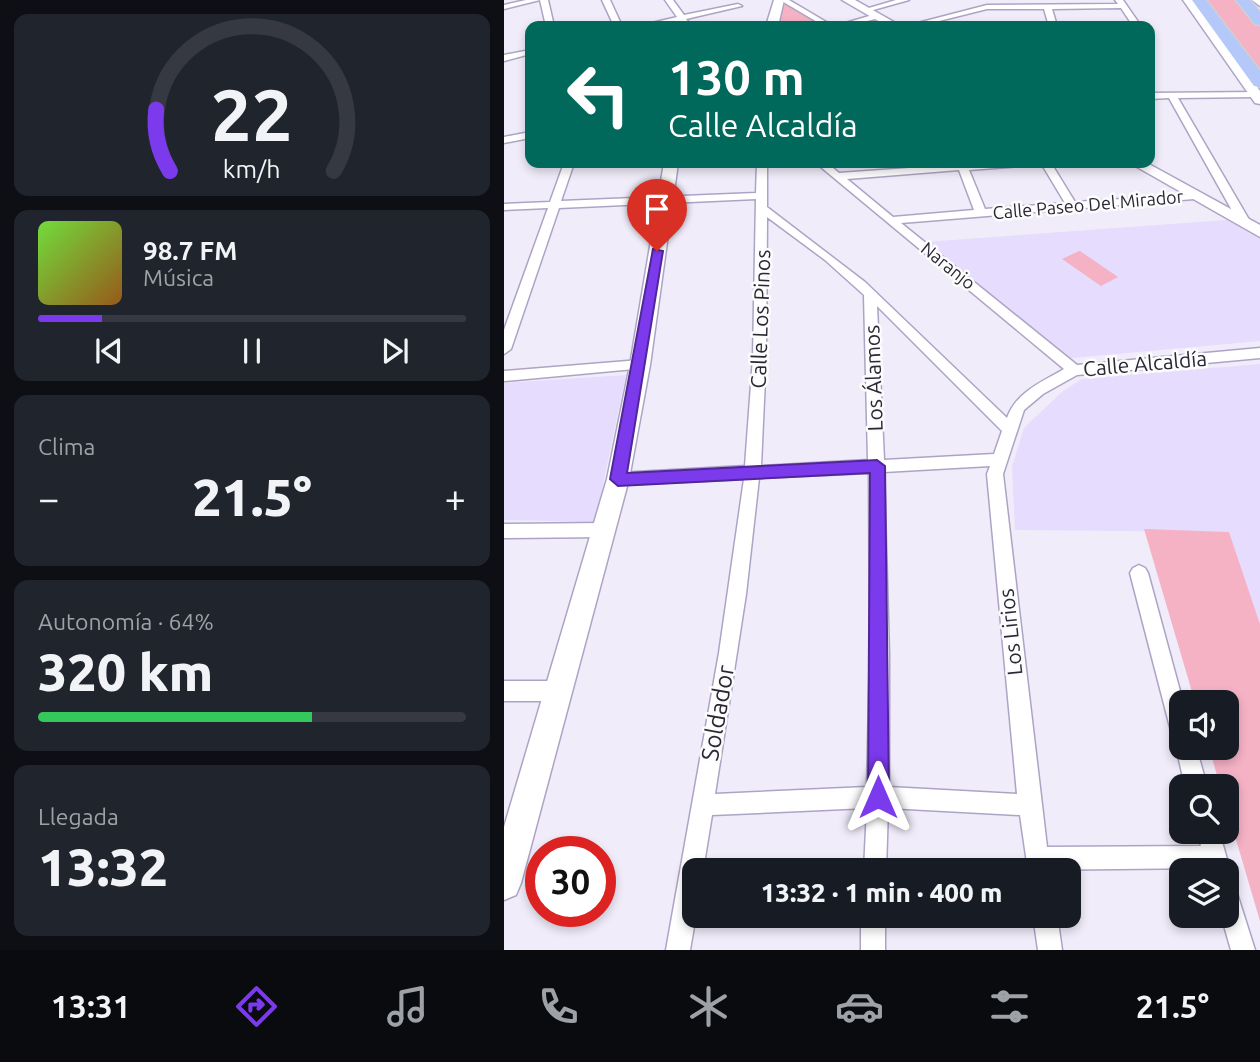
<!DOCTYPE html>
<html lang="es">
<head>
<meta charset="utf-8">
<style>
	:root { --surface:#171b24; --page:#20242c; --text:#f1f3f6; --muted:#9ea1a6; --line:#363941; --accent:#7c3aed }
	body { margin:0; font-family:Ubuntu,sans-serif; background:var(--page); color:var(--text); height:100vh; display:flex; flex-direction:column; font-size:26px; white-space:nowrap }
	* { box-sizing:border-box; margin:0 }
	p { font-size:23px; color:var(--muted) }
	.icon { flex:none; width:38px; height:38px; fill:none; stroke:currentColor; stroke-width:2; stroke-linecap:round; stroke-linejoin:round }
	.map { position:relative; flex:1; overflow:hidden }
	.details { display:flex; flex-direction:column; gap:14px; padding:14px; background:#0d0f14; width:504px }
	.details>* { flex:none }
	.banner { position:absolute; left:21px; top:21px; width:630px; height:147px; border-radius:14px; box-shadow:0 4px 10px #0003; background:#00695c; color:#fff; overflow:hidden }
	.tools { position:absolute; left:665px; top:690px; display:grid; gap:14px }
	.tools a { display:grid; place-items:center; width:70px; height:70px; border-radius:14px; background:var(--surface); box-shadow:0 4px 10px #0003; font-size:35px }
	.speed { position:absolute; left:21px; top:836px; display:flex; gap:14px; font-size:35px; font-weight:700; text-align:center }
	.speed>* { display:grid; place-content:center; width:91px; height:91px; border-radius:50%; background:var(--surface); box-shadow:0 4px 10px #0003; line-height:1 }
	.speed .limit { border:10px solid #d22; background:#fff; color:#111 }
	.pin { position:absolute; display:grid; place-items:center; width:60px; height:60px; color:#fff; margin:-72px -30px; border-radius:50% 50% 50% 0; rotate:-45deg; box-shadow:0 0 7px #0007 }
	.pin .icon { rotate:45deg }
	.me { position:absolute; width:77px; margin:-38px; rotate:0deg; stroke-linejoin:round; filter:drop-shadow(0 0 5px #0008) }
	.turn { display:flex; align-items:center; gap:24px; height:147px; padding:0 28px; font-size:32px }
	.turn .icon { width:91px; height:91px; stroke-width:2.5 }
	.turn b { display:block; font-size:49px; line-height:60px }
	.big { font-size:52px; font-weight:800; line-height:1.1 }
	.details .tile { flex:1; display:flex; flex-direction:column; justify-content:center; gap:10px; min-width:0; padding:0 24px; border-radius:14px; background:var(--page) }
	.details .dial { align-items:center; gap:0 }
	.dial svg { height:182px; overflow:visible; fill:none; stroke:var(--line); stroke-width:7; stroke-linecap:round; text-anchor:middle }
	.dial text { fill:var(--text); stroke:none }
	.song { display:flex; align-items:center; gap:21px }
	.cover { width:84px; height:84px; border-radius:10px; background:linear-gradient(135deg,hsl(100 70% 55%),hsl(30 70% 35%)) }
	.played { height:7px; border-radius:4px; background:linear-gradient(90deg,var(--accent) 15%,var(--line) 15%) }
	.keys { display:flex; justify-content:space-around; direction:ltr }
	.heat { display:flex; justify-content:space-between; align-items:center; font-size:38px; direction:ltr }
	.charge { height:10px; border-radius:5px; background:linear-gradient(90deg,#34c759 64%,var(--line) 0) }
	.trip { position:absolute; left:178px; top:858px; width:399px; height:70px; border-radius:14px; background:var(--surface); box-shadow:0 4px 10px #0003; font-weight:800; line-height:70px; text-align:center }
	.tabs { display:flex; height:112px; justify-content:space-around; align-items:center; background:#090b0e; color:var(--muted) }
	.tabs .icon { width:49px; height:49px }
	.tabs .active { color:var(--accent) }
	.tabs b { font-size:32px; color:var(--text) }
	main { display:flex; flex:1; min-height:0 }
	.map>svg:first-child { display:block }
</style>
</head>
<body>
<main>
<section class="details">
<div class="tile dial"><svg viewBox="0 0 100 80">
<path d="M14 69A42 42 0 1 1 86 69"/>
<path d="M14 69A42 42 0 0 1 8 42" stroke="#7c3aed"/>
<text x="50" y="56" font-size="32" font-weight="700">22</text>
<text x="50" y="72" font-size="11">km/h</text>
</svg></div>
<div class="tile">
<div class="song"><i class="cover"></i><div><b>98.7 FM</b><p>Música</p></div></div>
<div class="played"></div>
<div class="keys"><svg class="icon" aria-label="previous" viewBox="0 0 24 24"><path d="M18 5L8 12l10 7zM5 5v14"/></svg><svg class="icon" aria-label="pause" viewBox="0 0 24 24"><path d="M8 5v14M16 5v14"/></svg><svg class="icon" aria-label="next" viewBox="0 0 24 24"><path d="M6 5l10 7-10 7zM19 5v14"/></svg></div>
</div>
<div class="tile"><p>Clima</p>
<div class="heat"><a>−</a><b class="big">21.5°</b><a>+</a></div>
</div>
<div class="tile"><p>Autonomía · 64%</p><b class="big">320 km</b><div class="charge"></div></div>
<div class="tile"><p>Llegada</p><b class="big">13:32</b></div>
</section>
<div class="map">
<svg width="756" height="950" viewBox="0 0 756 950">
	<rect width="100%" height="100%" fill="#f0ecfa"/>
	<g fill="#e5dcfe">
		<polygon points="723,220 756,239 756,341 567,358 421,242"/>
		<polygon points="756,364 756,624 725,532 511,530 508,467 520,428 559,391 578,379"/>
		<polygon points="122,375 91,522 0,520 0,383"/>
	</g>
	<g fill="#f5b2c5">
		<polygon points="694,0 735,0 756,25 756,81"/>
		<polygon points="280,2 318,26 274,26"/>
		<polygon points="575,251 576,251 614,277 597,286 558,259"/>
		<polygon points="640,529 725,532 756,624 756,921 723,809 723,786 716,786 705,747 723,747 723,702 691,702"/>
	</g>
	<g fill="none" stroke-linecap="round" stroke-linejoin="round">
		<g stroke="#ada4c5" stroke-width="3">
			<g id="street">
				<polygon points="22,0 44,0 50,26 42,26 36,0 0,9 0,5"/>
				<polygon points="98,0 106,0 118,26 110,26"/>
				<polygon points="161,0 169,0 180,15 234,4 238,6 182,19 186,24 182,26 176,21 135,26 173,17"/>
				<polygon points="276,0 285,0 329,26 320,26"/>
				<polygon points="392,0 405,0 362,12 358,10"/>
				<polygon points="611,0 619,0 637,26 629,26 617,8 548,9 553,26 545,26 540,9 483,9 415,26 402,26 483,5 614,4"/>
				<polygon points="372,14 375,18 343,26 331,26"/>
				<polygon points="26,50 26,54 0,61 0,55"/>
				<polygon points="754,92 754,96 751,97 674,98 747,223 741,226 735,223 665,98 646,99 646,93"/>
				<polygon points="26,132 26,138 0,143 0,137"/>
				<path d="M60,163H70L57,201L252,193L253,163H263V207L361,282L503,418C512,392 538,382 560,369L312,163H323L335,173L476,163H521L516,166L465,170L481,209L561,203L537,163H547L571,202L694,194V198L690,199L397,223L573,365L756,348V358L573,375L539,394L520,410L499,474L543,847L697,846L693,831H715L726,870L723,878V870L703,868L524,870L516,815L384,808L382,870H360L363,808L208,815L199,870H191L192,915L186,950H162L215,653L240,479L114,485L108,483L106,479L108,475L114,473L241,466L249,357L252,199L55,208L7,349L0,354V330L44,208L0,210V204L46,202ZM455,170L470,210L389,217L343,179ZM263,217L321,260L360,295L364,460L257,466L262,357ZM373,306L498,431L490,454L380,460ZM486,466L483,474L513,794L385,787V655L380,472ZM365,473L366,655L363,787L211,794L242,594L255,478Z"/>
				<polygon points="136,360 141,362 143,365 141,368 0,381 0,371"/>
				<polygon points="100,523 106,525 108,530 106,535 100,537 0,538 0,524"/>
				<polygon points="635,565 641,568 644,573 679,702 677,747 692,747 703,786 681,786 672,747 675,740 670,738 667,731 626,573 629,568"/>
				<polygon points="0,681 56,681 63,684 66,691 63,698 56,701 0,701"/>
				<polygon points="723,884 731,887 751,950 727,950 717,915 723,915"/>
				<rect x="357" y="915" width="24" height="35"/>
				<polygon points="529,915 553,915 558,950 534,950"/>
			</g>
		</g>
		<g stroke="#ada4c5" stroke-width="3">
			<g id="secondary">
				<polygon points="270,0 280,0 274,26 262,26"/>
				<polygon points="338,0 351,0 397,26 383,26"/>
				<polygon points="679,0 689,0 756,91 756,104 751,103"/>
				<polygon points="748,0 756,0 756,6"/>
				<polygon points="160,163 174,163 146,365 125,479 17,883 12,895 0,900 0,827 103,479 126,365"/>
				<polygon points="626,163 643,163 756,225 756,237"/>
			</g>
		</g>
		<g stroke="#d0d0d3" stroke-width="3">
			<g id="highway">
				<polygon points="688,0 702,0 756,71 756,87 750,86"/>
				<polygon points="732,0 746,0 756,12 756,25 751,24"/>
			</g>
		</g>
		<use href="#street" fill="#fff" fill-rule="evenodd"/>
		<use href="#secondary" fill="#fff" fill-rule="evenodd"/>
		<use href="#highway" fill="#b4c9f9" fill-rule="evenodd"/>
	</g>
	<polygon fill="#7c3aed" stroke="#51269a" stroke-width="2" points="149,249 159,251 123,473 373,460 381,466 385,797 382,805 374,808 367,805 364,797 366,473 114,486 106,479"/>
	<g text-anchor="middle" stroke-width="5" stroke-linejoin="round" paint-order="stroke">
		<g font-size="18" fill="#2b2835" stroke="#fcfcfc">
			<text transform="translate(584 205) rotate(-5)" y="6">Calle Paseo Del Mirador</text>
			<text transform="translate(444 266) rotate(39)" y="6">Naranjo</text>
		</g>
		<g font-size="21" fill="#2b2835" stroke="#fcfcfc">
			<text transform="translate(257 319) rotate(-88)" y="7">Calle Los Pinos</text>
			<text transform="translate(641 364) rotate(-5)" y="7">Calle Alcaldía</text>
			<text transform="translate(370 378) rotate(-92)" y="7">Los Álamos</text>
			<text transform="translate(507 632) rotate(-96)" y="7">Los Lirios</text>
		</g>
		<g font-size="24" fill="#2b2835" stroke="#fcfcfc">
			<text transform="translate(214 713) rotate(-80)" y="8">Soldador</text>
		</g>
	</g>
</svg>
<div class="tools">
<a><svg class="icon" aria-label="sound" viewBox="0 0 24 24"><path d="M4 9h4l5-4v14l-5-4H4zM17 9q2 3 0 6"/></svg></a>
<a><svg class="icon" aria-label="search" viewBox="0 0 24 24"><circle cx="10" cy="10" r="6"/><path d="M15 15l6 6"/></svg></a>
<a><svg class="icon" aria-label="layers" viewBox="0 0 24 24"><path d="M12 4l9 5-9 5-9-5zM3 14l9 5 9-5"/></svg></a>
</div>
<div class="speed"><div class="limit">30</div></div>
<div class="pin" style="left:153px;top:251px;background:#d93025"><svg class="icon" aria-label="arrive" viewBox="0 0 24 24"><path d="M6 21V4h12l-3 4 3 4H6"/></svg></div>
<svg class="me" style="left:374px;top:797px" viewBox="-20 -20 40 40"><path d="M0-17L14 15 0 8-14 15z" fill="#7c3aed" stroke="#fff" stroke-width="4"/></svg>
<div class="trip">13:32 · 1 min · 400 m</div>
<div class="banner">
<div class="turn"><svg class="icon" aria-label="left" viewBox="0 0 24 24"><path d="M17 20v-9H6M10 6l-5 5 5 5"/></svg><div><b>130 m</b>Calle Alcaldía</div></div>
</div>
</div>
</main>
<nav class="tabs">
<b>13:31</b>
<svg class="icon active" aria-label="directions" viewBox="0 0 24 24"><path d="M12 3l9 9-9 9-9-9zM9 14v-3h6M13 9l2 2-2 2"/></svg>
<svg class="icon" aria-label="music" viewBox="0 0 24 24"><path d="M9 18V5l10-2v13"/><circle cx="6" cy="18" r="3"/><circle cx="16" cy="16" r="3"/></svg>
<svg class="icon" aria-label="phone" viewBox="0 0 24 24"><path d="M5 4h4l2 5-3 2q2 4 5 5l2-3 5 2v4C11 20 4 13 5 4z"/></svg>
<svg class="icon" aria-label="climate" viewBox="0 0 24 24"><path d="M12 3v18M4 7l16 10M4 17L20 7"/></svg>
<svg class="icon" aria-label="car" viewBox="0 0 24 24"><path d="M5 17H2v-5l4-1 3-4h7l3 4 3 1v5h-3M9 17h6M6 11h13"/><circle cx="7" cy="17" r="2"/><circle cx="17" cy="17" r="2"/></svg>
<svg class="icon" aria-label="filters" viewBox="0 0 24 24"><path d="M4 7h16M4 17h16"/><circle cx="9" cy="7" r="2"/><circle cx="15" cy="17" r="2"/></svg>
<b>21.5°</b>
</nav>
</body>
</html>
